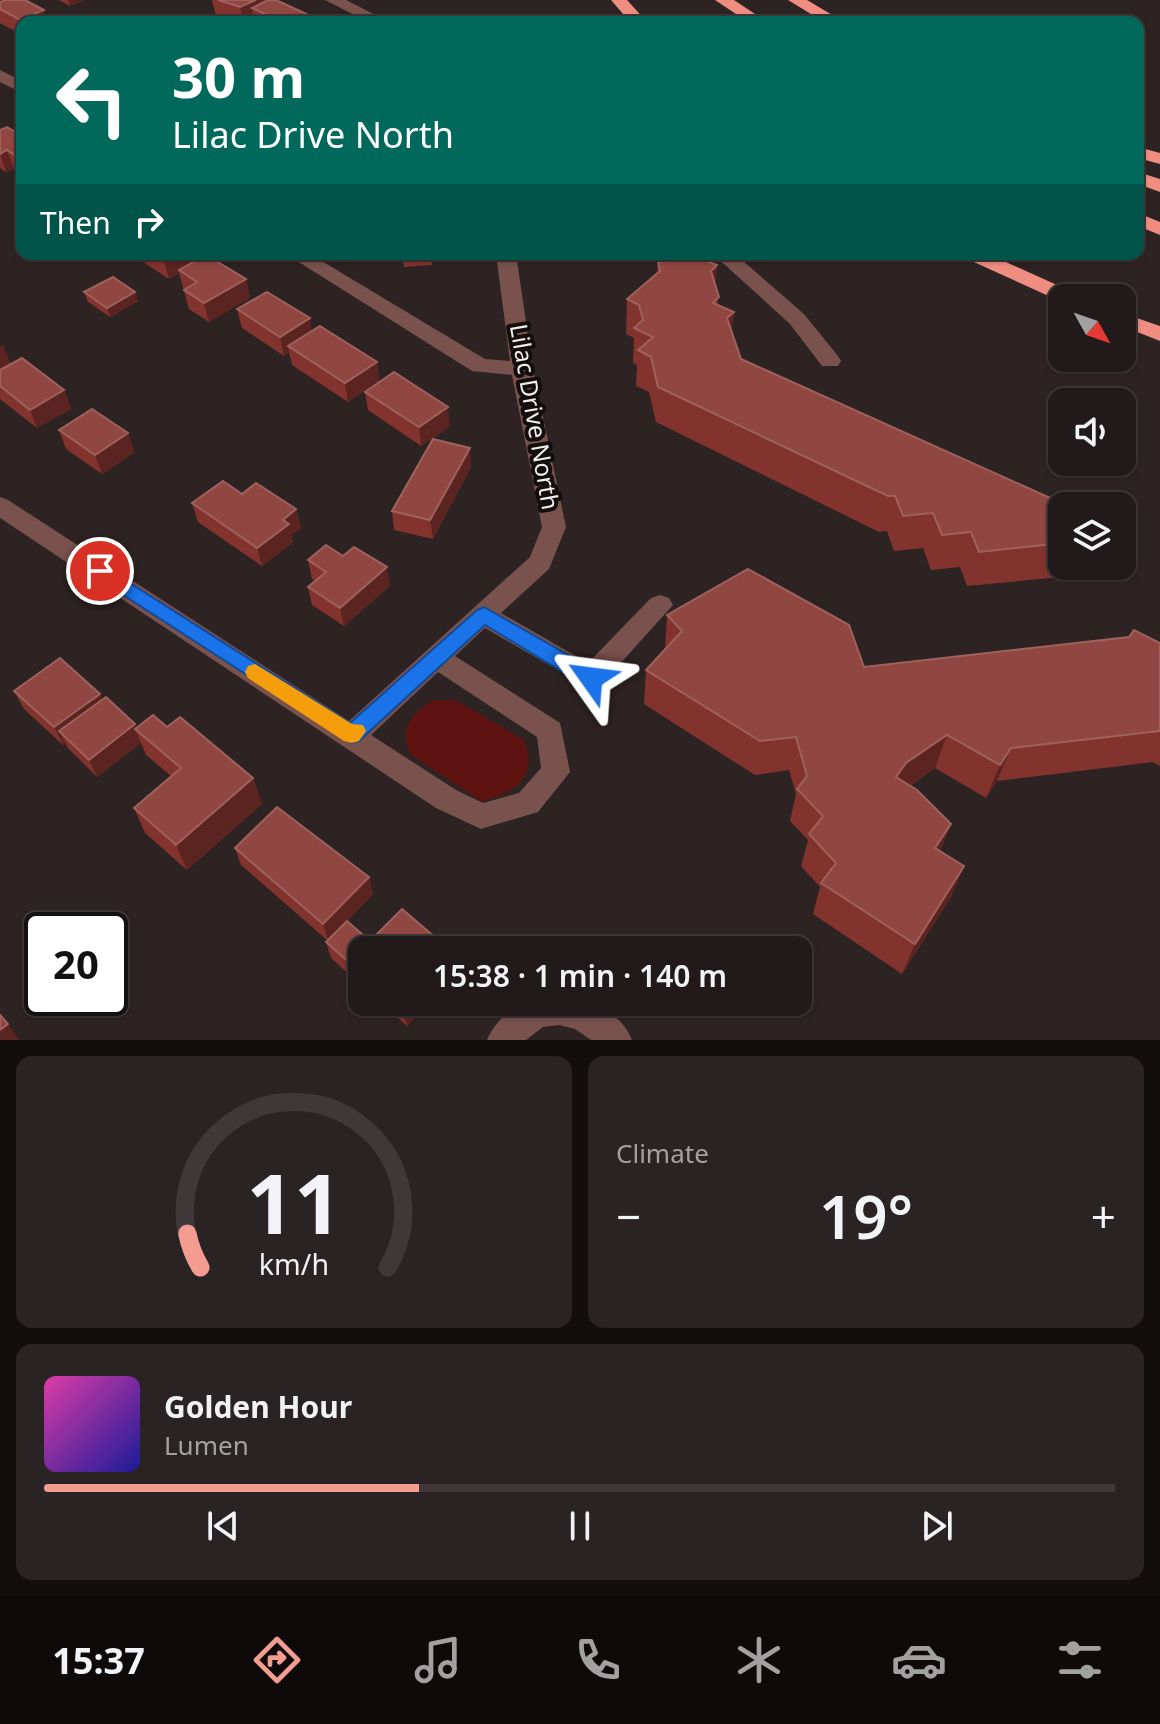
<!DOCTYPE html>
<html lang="en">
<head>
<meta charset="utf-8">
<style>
	:root { --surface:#221a1a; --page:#2a2323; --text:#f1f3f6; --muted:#a2a1a2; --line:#3f3839; --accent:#f59c91 }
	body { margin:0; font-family:"Noto Sans",sans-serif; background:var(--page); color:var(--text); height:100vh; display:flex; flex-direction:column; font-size:30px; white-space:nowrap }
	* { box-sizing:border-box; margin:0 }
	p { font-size:26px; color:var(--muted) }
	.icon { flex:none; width:44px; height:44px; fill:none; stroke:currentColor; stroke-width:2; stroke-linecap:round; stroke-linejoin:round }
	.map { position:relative; height:1040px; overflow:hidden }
	.details { display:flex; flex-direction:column; gap:16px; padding:16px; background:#130e0e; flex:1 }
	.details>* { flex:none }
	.banner { position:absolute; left:16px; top:16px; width:1128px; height:244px; border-radius:16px; box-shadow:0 2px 6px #0004,0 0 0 2px var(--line); background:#00695c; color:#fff; overflow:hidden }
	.needle { width:52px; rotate:130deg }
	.fabs { position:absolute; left:1048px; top:284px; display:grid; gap:16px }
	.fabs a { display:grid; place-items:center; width:88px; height:88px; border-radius:16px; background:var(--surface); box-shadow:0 2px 6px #0004,0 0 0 2px var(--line); font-size:40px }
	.speed { position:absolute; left:24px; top:912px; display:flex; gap:16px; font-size:40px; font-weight:700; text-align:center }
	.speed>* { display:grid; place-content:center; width:104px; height:104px; border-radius:50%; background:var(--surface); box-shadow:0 2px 6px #0004,0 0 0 2px var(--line); line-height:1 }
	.speed .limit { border:4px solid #111; border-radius:12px; background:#fff; color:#111 }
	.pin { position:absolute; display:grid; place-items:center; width:68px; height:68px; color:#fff; margin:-34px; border:4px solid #fff; border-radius:50%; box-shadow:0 2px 8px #0007 }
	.me { position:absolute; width:88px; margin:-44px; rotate:301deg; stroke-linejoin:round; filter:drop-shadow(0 0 6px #0008) }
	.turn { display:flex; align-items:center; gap:28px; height:168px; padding:0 24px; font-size:36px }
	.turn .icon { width:104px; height:104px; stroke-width:2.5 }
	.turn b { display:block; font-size:56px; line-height:68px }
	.then { display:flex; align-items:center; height:76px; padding:0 24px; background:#0003; gap:16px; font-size:30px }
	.big { font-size:60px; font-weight:600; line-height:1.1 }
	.details .widget { flex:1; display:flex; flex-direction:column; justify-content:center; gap:12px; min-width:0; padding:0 28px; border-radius:16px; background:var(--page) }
	.details .dial { align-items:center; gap:0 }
	.dial svg { height:208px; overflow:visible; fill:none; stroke:var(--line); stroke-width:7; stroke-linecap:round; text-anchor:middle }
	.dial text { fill:var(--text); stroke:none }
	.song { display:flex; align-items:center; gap:24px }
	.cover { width:96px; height:96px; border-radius:12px; background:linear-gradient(135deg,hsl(320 70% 55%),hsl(240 70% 35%)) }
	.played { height:8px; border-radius:4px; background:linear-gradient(90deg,var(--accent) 35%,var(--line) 35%) }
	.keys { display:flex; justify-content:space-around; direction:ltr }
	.heat { display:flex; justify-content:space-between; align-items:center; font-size:44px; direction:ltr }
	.details .tiles { flex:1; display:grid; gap:16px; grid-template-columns:1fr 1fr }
	.widget:last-child { grid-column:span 2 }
	.trip { position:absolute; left:348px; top:936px; width:464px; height:80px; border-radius:16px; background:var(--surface); box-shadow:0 2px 6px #0004,0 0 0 2px var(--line); font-weight:600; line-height:80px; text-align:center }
	.tabs { display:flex; height:128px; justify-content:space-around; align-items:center; background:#0e0a0a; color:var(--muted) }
	.tabs .icon { width:56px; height:56px }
	.tabs .active { color:var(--accent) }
	.tabs b { font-size:36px; color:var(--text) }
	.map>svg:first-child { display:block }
</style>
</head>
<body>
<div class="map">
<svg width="1160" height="1040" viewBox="0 0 1160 1040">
	<rect width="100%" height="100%" fill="#2d2322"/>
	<path fill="#5f1310" d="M434,700H454L462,704L524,740C540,776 513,795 481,801L410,754C399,727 411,714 434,700Z"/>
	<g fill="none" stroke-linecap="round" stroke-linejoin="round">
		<g fill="#7a524d" fill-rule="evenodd">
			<polygon points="325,0 346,0 389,22 368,22"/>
			<polygon points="0,70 22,81 22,93 0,82"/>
			<path d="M286,254H310L485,359L510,361L496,254H516L533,369L566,527L549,569L501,613L588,663L651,598L660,595L669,598L673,605L600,686L591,689L485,628L455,656L560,723L570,772L538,812L481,829L436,808L0,518V497L8,500L349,721L530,557L542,527L512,375L472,371ZM438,672L537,737L541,768L519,793L483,803L456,790L371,735Z"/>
			<polygon points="713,254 735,254 804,314 838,356 841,361 838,366 822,366 790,324"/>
			<path d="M526,1002C565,1002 614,996 632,1040H591L575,1029L559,1025L543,1027L526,1040H487C494,1023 509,1009 526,1002Z"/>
		</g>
		<g fill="#ef8d81" fill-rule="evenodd">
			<polygon points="611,0 627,0 647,22 630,22"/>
			<polygon points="715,0 734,0 767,22 748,22"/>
			<polygon points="788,0 807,0 844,22 824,22"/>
			<polygon points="1138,147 1160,153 1160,164 1138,158"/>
			<polygon points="1138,172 1160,179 1160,192 1138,184"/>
			<polygon points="1138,213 1160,222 1160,235 1138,226"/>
			<polygon points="962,254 988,254 1077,294 1080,298 1062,298 1062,302 965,258"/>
			<polygon points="1122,313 1160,326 1160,341 1122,326"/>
		</g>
	</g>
	<g fill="#83332d">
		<polygon points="59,0 83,0 70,6"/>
		<polygon points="212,0 276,0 314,22 254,22 254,19 248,22 237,22 216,16"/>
		<polygon points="0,2 47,19 22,22 22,35 0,23"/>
		<polygon points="0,130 22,136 22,183 18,171 14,169 6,172 0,168"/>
		<polygon points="131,254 194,254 196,261 246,279 250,298 209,322 189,309 179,273 169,279"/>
		<polygon points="402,254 431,254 432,265 404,267"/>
		<polygon points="658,262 717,265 715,284 718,305 732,331 741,359 1062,506 1062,566 1069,566 1062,577 967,586 960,567 931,570 923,548 894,551 887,531 879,532 656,422 649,392 636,386 637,365 633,363 634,338 626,334 627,299 657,274"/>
		<polygon points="84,292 135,292 138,301 110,317 88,302"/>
		<polygon points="237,309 312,331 377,362 379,381 348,402 292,365 289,352 284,356 242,328"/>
		<polygon points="0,370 64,390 71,409 37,428 0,399"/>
		<polygon points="365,392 450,426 421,446 368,410"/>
		<polygon points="59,430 135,452 102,474 66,449"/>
		<polygon points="471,467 433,539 394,530 392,511"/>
		<polygon points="242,494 296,509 301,528 291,535 293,542 262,566 198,522 192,503"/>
		<polygon points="308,560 390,586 344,626 312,605 308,587 315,581 312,579"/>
		<polygon points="667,615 864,667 1160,643 1160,766 1153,762 997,781 986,798 935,768 910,786 951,824 940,851 964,866 951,897 902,974 813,914 820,887 801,866 808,840 790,821 796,794 789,770 755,775 644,704 646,670 665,650"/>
		<polygon points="14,691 102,700 137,727 167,727 253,778 262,804 187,870 145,833 134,808 171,776 146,755 141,743 97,777 68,748 66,744 63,745 24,709"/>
		<polygon points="235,848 369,877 373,894 344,924 362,950 362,986 331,958 326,942 327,940 241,865"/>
		<polygon points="380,1002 429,1002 407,1026"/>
	</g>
	<g fill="#5c2420">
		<polygon points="68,0 83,0 70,6"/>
		<polygon points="256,0 267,0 252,8 254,19 248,22 243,22 240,7"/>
		<polygon points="44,10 48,22 22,22 22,27 20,20"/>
		<polygon points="313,17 314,22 302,22"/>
		<polygon points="7,150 14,169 6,172 0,154"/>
		<polygon points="176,254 194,254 197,264 179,270 179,273 169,279 164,261"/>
		<polygon points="717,265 713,300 711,271"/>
		<polygon points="246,279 250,298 209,322 204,303"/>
		<polygon points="135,292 138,301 110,317 107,308"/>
		<polygon points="734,312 730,347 727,318"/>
		<polygon points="310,318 313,337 288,346 289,352 284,356 280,337"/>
		<polygon points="3,345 11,364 0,370 0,347"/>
		<polygon points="377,362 379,381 348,402 345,383"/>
		<polygon points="64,390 71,409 37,428 30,410"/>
		<polygon points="448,407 450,426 421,446 419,427"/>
		<polygon points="128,433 135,452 102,474 95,455"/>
		<polygon points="470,448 471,467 433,539 430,520"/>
		<polygon points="296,509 301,528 291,535 293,542 262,566 257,548 283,520"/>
		<polygon points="387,567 390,586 344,626 340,608"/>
		<polygon points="100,694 108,712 59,731 66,744 63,745 54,727"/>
		<polygon points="135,724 139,732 135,729 141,743 97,777 89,760"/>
		<polygon points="947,735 935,768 895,796 896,777 906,763"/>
		<polygon points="1011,748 997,781 986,798 1000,765"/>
		<polygon points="253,778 262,804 187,870 176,845"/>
		<polygon points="951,824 938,856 935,848"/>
		<polygon points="964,866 951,897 902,974 915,944"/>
		<polygon points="369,877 373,894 328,940 323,924"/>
		<polygon points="411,1002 429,1002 407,1026 403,1011"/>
		<polygon points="8,1024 19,1039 18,1040 0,1040 0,1030"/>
	</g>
	<g fill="#904742" stroke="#9f615c" stroke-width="2">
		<polygon points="6,0 25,0 44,10 20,20 0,9 0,2"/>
		<polygon points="218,0 256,0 240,7"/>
		<polygon points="268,0 276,0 313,17 302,22 282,22 252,8"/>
		<polygon points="54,16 64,22 39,22"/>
		<polygon points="83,16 93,22 69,22"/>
		<polygon points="7,127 22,136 22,158 20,159 7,150 0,154 0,130"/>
		<polygon points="154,254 176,254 164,261"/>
		<polygon points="206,255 246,279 204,303 184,290 197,282 179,270"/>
		<polygon points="701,259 717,265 711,271 719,297 713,303 734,312 727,318 741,359 1068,506 1062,506 1062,543 979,552 971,532 942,535 933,513 903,516 895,496 888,496 658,387 651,357 638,350 653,337 634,328 643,320 639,305 627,299 660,271 658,262"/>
		<polygon points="113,277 135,292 107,308 84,292"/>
		<polygon points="267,292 310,318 280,337 237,309"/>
		<polygon points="320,326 377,362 345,383 288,346"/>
		<polygon points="22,358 64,390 30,410 0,386 0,370"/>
		<polygon points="394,372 448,407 419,427 365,392"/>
		<polygon points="92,409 128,433 95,455 59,430"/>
		<polygon points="433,439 470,448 430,520 392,511"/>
		<polygon points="223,481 242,494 256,483 296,509 283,520 289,524 257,548 192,503"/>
		<polygon points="326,545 343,556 354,547 387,567 340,608 308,587 326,572 308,560"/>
		<polygon points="748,569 849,625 864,667 1129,637 1134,630 1160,643 1160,731 1011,748 1000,765 947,735 906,763 896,777 917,790 951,824 935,848 964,866 915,944 821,883 836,863 809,834 823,816 797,789 807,776 796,737 760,741 646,670 682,631 667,615"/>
		<polygon points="60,658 100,694 54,727 14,691"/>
		<polygon points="106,697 135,724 89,760 59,731"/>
		<polygon points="153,715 167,727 180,717 253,778 176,845 134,808 181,768 135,729"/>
		<polygon points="277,807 369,877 323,924 235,848"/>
		<polygon points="402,909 450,950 362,950 362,974 326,942 347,921 370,941"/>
		<polygon points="393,1002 411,1002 403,1011"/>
		<polygon points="0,1015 8,1024 0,1030"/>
	</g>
	<polygon fill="#1a73e8" stroke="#114b97" stroke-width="2" points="100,564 350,723 477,610 484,607 598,672 601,678 598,684 591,686 583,684 485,625 359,741 352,743 94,576 91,571 94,566"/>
	<polygon fill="#f59e0b" points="255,664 352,724 363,725 366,731 359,741 352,743 344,741 248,678 245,672 248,666"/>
	<g text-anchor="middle" stroke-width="8" stroke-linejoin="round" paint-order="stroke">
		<g font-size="24" fill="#f4edec" stroke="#120e0d">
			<text transform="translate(534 417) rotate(80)" y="8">Lilac Drive North</text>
		</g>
	</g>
</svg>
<div class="fabs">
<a><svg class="needle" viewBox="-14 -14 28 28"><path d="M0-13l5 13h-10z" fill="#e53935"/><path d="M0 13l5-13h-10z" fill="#a2a1a2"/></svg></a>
<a><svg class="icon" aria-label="sound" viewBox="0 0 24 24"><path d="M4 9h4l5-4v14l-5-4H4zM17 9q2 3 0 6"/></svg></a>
<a><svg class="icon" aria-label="layers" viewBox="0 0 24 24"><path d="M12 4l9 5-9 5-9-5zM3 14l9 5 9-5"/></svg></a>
</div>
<div class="speed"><div class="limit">20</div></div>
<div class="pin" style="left:100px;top:571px;background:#d93025"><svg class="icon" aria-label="arrive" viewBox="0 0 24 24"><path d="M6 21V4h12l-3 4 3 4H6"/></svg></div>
<svg class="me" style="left:591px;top:678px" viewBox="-20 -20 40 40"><path d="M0-17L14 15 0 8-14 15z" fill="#1a73e8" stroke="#fff" stroke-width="4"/></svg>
<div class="trip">15:38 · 1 min · 140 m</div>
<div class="banner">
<div class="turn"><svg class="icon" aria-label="left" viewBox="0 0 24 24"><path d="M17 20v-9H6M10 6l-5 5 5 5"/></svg><div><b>30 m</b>Lilac Drive North</div></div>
<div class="then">Then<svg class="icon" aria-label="right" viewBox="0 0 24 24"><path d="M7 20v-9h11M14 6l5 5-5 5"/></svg></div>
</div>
</div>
<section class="details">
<div class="tiles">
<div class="widget dial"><svg viewBox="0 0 100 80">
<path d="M14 69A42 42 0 1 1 86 69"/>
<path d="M14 69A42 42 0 0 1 9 56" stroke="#f59c91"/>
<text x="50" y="56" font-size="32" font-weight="700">11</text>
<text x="50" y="72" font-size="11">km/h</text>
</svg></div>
<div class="widget"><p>Climate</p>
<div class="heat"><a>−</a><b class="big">19°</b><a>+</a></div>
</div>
<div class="widget">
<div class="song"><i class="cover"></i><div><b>Golden Hour</b><p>Lumen</p></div></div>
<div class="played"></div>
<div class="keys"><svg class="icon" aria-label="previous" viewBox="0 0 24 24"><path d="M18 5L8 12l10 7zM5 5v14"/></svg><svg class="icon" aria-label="pause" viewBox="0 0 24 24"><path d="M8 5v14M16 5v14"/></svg><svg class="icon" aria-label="next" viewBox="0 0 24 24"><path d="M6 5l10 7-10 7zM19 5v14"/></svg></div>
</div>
</div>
</section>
<nav class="tabs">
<b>15:37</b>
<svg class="icon active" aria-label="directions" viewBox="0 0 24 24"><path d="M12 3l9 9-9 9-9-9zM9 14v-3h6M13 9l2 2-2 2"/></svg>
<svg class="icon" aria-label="music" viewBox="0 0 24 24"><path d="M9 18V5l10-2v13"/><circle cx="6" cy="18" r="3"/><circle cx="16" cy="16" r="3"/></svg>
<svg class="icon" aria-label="phone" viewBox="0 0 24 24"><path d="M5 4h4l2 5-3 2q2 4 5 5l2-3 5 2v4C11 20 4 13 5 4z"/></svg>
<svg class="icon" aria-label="climate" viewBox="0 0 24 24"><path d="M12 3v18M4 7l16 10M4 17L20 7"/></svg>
<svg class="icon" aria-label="car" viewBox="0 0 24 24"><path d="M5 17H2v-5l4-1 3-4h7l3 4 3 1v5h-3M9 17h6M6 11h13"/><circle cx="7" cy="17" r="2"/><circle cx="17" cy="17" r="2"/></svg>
<svg class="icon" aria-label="filters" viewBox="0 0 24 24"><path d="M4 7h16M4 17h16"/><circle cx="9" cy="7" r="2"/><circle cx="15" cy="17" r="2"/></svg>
</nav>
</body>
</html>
